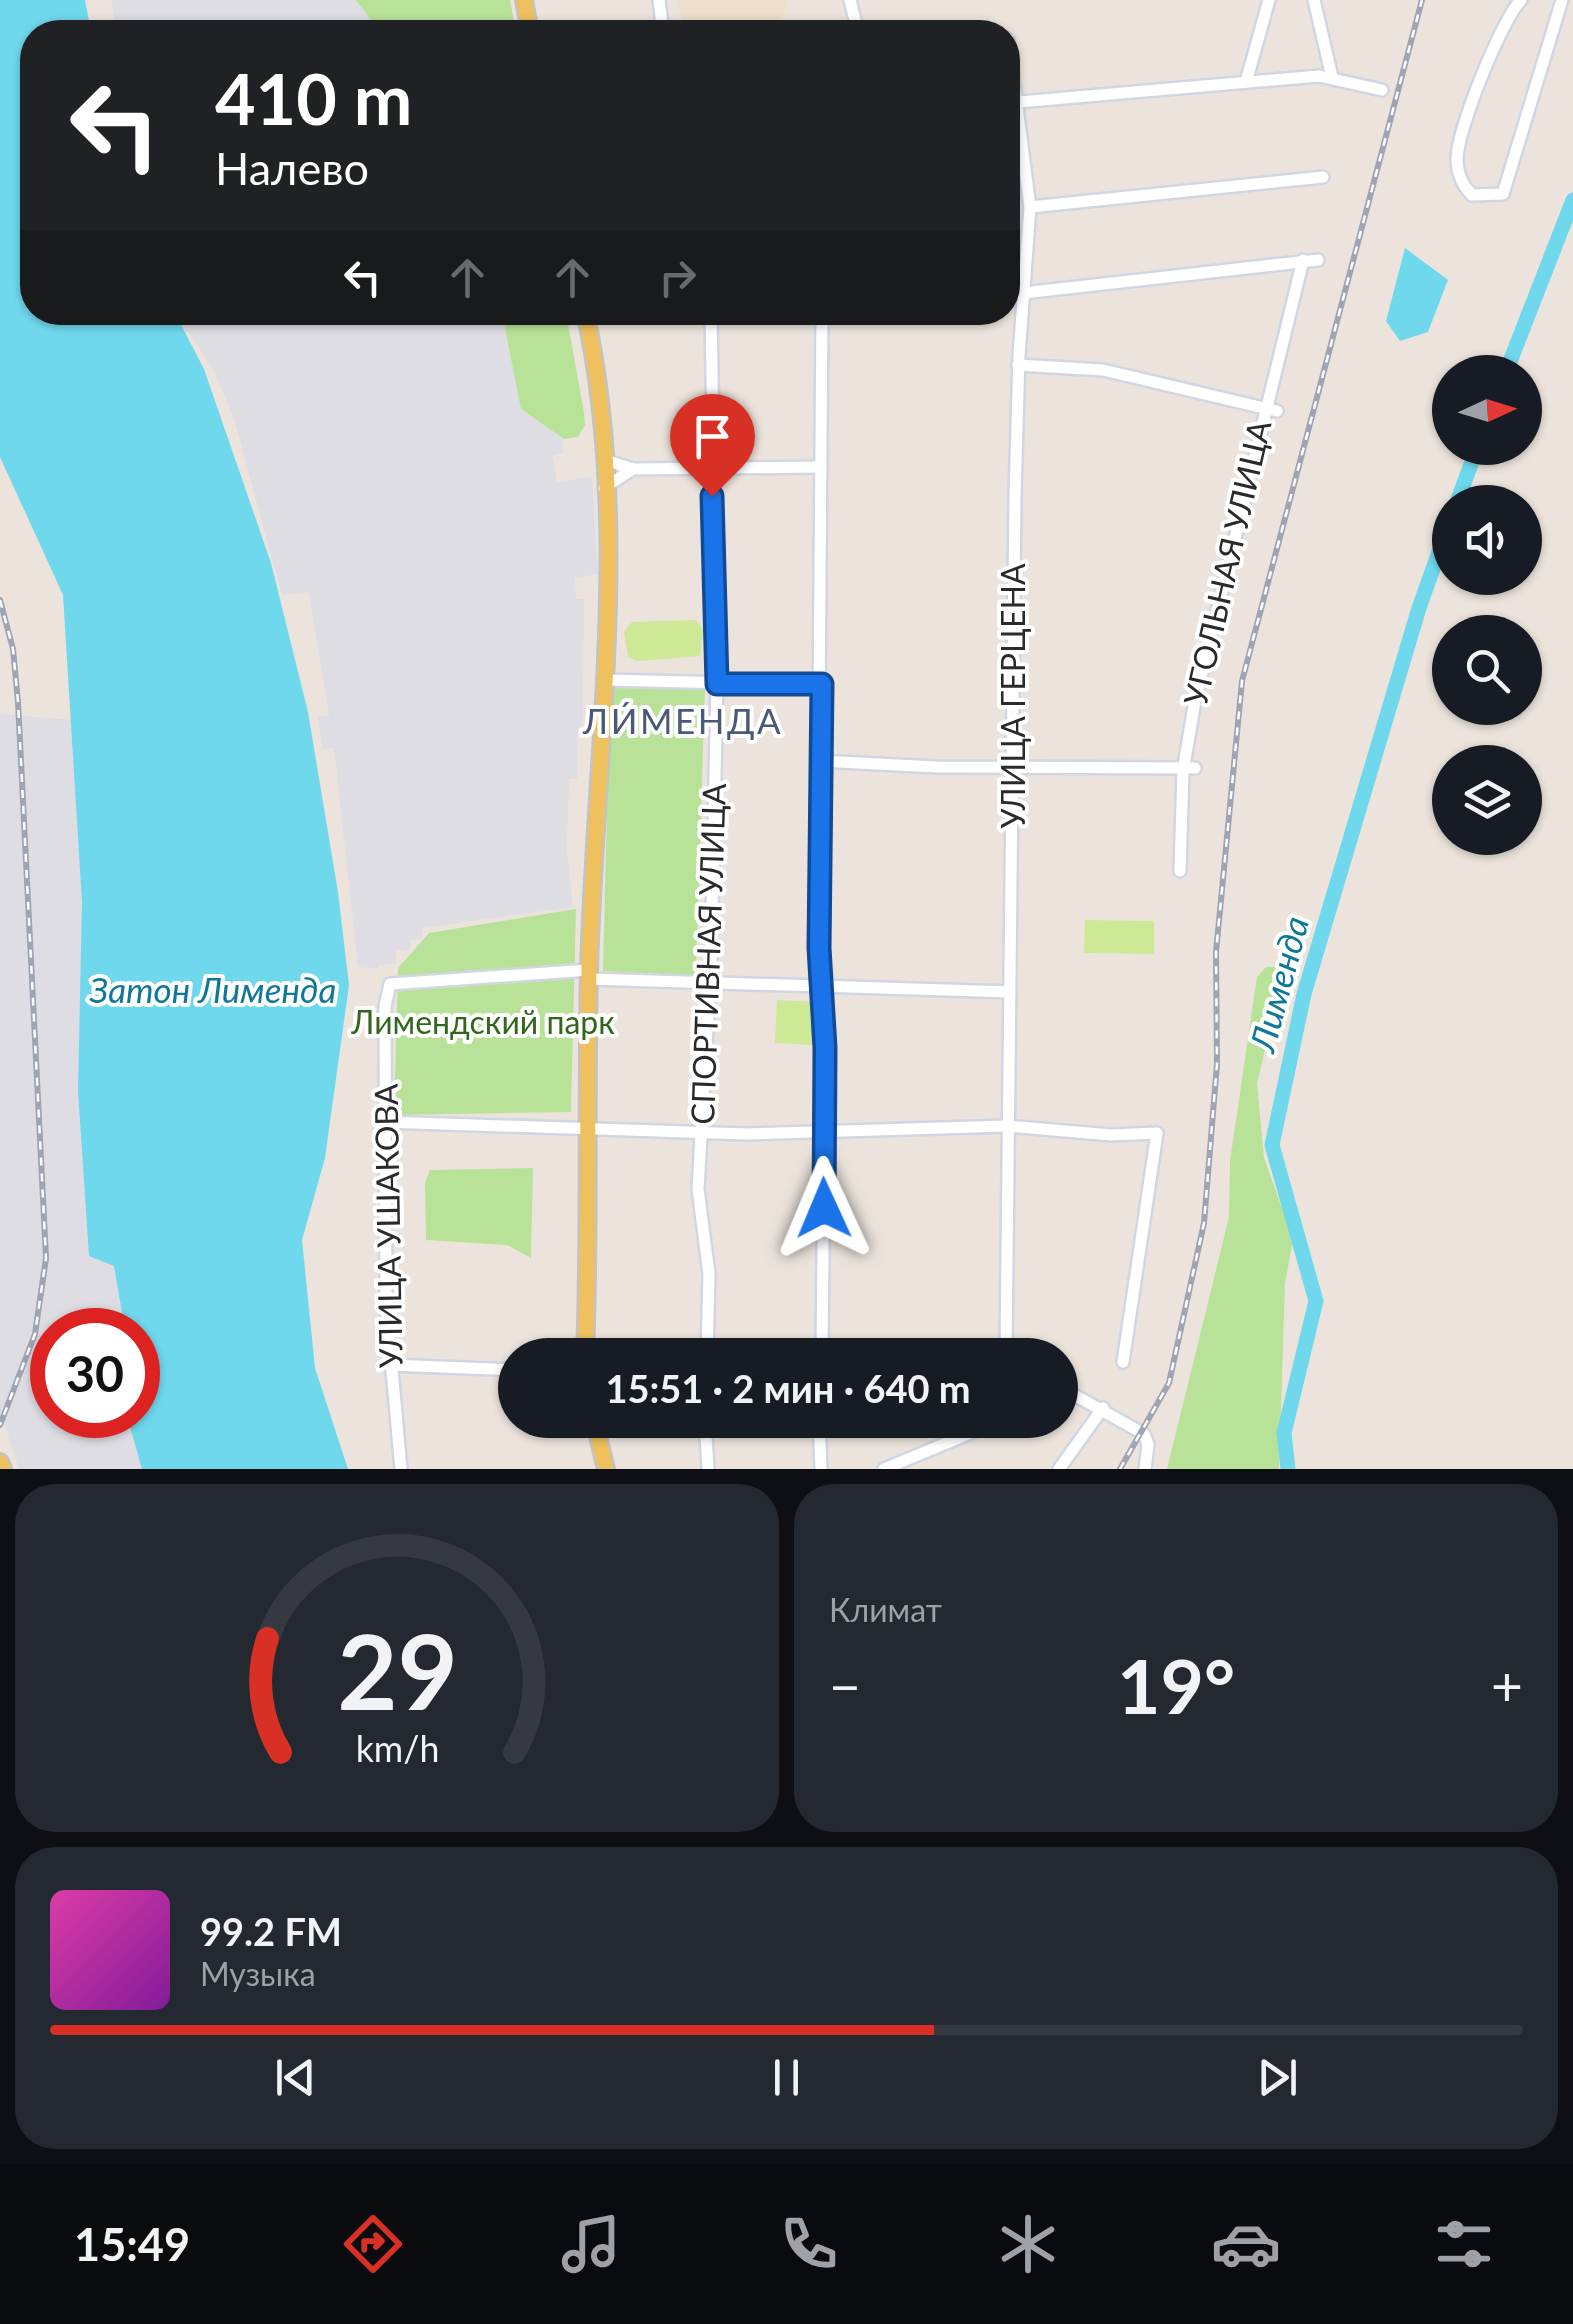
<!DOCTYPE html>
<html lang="ru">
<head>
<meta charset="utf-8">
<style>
	:root { --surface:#171b24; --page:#242831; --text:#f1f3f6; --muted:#9ea1a6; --line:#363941; --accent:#d93025 }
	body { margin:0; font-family:Lato,sans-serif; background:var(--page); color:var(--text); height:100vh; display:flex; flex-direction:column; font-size:38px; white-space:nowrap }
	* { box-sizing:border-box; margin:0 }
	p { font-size:32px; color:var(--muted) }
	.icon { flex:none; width:55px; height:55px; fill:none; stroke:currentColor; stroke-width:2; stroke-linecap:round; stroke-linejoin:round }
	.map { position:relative; height:1469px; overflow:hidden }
	.side { display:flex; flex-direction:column; gap:15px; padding:15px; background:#0d0f14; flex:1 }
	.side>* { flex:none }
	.hud { position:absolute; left:20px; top:20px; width:1000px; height:305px; border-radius:40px; box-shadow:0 2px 8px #0004; background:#202124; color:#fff; overflow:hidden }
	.needle { width:65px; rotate:86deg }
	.tools { position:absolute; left:1432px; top:355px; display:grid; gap:20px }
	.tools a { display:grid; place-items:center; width:110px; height:110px; border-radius:50%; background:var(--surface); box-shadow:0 2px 8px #0004; font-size:50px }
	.speed { position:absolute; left:30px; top:1308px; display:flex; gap:20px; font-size:50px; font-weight:700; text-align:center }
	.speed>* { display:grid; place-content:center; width:130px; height:130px; border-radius:50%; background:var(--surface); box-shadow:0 2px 8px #0004; line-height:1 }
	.speed .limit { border:15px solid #d22; background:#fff; color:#111 }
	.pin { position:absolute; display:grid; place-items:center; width:85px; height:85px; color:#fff; margin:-102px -42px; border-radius:50% 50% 50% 0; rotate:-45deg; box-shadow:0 0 10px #0007 }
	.pin .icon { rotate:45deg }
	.me { position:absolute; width:110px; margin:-55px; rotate:359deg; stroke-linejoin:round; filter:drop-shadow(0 0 8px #0008) }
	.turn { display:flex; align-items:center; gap:35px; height:210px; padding:0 30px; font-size:45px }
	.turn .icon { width:130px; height:130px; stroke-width:2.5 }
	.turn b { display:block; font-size:70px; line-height:85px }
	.lanes { display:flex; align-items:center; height:95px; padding:0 30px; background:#0003; justify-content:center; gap:50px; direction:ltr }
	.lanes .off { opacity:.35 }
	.big { font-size:75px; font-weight:700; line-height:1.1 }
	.side .tile { flex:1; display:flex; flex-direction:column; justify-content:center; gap:15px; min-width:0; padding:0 35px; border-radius:40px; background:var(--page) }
	.side .dial { align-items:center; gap:0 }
	.dial svg { height:260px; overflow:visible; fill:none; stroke:var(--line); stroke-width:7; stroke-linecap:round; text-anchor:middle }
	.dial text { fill:var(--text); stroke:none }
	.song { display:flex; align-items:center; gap:30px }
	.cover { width:120px; height:120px; border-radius:15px; background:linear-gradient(135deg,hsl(320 70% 55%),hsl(290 70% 35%)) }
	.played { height:10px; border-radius:5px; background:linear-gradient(90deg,var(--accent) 60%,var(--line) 60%) }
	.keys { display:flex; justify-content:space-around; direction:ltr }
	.heat { display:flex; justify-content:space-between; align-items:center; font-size:55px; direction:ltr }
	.side .tiles { flex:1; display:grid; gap:15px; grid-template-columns:1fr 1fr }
	.tile:last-child { grid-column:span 2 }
	.trip { position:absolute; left:498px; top:1338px; width:580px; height:100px; border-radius:50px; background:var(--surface); box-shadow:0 2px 8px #0004; font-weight:700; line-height:100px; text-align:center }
	.tabs { display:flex; height:160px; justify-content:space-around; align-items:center; background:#090b0e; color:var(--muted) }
	.tabs .icon { width:70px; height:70px }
	.tabs .active { color:var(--accent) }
	.tabs b { font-size:45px; color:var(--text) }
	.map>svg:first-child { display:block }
</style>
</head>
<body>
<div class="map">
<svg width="1573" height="1469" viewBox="0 0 1573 1469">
	<rect width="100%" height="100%" fill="#ece4dc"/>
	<g fill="#dedde4" fill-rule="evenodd">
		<polygon points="111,0 497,0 501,32 97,32 116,29"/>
		<polygon points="183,312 543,313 564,453 552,456 557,482 592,477 598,574 575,578 576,599 584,599 583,720 578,732 577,779 569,779 567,852 573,907 422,928 422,938 410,940 410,949 396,951 396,963 378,965 378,969 358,967 334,748 322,749 318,717 329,715 309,592 282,595 234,419 213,369 188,331 160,338 156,324 184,318"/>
		<path d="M0,714L71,720L154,1469H19L0,1412ZM52,1330H138V1415H52Z"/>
	</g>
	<polygon fill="#eddfcc" points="678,0 787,0 788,5 774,32 684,32"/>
	<g fill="#b9e299">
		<polygon points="356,0 510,0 516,32 380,32"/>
		<polygon points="502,313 566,313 584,412 585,425 578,437 564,439 521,409"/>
		<polygon points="610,686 705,686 696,976 603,971"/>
		<polygon points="576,909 571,1112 394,1115 398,968 429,933"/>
		<polygon points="1266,967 1279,967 1282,980 1257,1083 1264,1158 1293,1239 1285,1284 1279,1469 1167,1469 1229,1217 1230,1161 1257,977"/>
		<polygon points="533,1168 531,1258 507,1245 426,1240 425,1183 430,1170"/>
	</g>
	<g fill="#cde995">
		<polygon points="696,620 703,630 700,656 637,661 628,657 624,632 632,622"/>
		<polygon points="1085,920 1154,921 1154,954 1084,953"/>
		<polygon points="777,1000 814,1002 812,1045 775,1043"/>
	</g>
	<g fill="#70d8ed">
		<polygon points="0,0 85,0 90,26 85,32 32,32 32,312 175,313 204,369 271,563 308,712 338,892 349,985 325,1158 302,1240 315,1368 348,1469 142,1469 129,1423 139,1408 138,1330 125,1330 114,1266 89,1256 78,1091 82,902 63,595 0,457"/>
		<polygon points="1405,248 1448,280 1428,332 1400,341 1386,321"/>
	</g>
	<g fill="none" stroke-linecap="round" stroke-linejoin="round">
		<g stroke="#70d8ed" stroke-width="15">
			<polyline points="1506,372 1573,200"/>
			<polyline points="1457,502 1477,448"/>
			<polyline points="1288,1469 1284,1433 1316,1301 1272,1145 1304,994 1419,608 1450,521"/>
		</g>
		<g stroke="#d1d6e3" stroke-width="16">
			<g id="minor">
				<polyline points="659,0 663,32"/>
				<polyline points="850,0 858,32"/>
				<polyline points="1314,0 1332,77"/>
				<path d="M1521,0C1502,19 1456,132 1457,160C1457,173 1463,186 1472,195L1503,194L1562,0"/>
				<polyline points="1246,82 1269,0"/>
				<polyline points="1008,103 1319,76 1382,90"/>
				<polyline points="1030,207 1323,177"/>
				<polyline points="1023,293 1318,260"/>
				<polyline points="1018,365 1103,370 1277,411"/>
				<polyline points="605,460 633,469 821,467"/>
				<polyline points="604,488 633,469"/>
				<polyline points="604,680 822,685"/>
				<polyline points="820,761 936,767 1195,768"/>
				<polyline points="1180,871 1183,771 1195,701 1303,260"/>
				<polyline points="589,979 1010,992"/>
				<polyline points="384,1122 747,1134 1007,1126 1111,1135 1157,1133 1123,1362"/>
				<polyline points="707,1355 709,1274 698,1189 711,956 717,684 711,312"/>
				<polyline points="822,1355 825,1048 819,984 818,838 822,312"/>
				<polyline points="1006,1355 1015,496 1019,355 1030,207 1008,39"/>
				<polyline points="391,1365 515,1370"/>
				<polyline points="1060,1387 1144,1434 1148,1444 1145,1469"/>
				<polyline points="705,1420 708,1469"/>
				<polyline points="819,1420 821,1469"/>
				<polyline points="401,1469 386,1304 385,1006 390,984 589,970"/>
				<polyline points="884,1469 1002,1420"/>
				<polyline points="1059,1469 1103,1408"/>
			</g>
		</g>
		<g stroke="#c3c3c3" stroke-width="20">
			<g id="major">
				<polyline points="524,0 530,32"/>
				<path d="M585,312C632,523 595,754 589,969C586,1098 590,1226 585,1355"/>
				<polyline points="594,1420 606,1469"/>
				<polyline points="0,1462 3,1469"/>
			</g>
		</g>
		<use href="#minor" stroke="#fff" stroke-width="11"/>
		<use href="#major" stroke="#efc05e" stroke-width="15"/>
		<g stroke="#9fa4b4" stroke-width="6">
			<g id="rail">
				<polyline points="0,600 13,649 18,702 46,1258 35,1334 0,1425"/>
				<polyline points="1120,1469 1169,1383 1204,1223 1217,1064 1216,952 1242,681 1422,0"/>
			</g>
		</g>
		<use href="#rail" stroke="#fff" stroke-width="2.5" stroke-dasharray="8" stroke-linecap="butt"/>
	</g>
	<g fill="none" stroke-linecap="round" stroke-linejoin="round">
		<g stroke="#114b97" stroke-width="25">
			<polyline id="route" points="712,496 717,684 822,684 819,948 825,1048 824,1208"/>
		</g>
		<use href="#route" stroke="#1a73e8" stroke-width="18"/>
	</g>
	<g text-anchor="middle" stroke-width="8" stroke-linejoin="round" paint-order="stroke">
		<g font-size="32" fill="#2a2a2a" stroke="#fff">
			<text transform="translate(1228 563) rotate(-77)" y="11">УГОЛЬНАЯ УЛИЦА</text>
			<text transform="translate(1014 696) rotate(-90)" y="11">УЛИЦА ГЕРЦЕНА</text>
			<text transform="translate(709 954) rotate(-88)" y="11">СПОРТИВНАЯ УЛИЦА</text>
			<text transform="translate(389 1226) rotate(-91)" y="11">УЛИЦА УШАКОВА</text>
		</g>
		<g font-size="32" fill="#31661b" stroke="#fff">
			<text x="483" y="1034">Лимендский парк</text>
		</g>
		<g font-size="35" letter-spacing="2.5" fill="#4b587a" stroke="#fff">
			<text x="683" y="734">ЛИ́МЕНДА</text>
		</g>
		<g font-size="35" font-style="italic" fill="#0f7799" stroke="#fff">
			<text transform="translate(1280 984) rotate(-75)" y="12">Лименда</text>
			<text x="213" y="1003">Затон Лименда</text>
		</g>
	</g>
</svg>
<div class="tools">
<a><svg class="needle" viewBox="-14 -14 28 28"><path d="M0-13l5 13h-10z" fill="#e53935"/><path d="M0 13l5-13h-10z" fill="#9ea1a6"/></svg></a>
<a><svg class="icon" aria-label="sound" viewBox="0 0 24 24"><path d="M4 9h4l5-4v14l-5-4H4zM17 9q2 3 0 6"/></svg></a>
<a><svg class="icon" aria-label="search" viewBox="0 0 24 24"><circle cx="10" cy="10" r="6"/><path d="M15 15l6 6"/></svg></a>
<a><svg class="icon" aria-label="layers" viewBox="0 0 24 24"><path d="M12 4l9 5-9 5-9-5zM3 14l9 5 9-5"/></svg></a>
</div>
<div class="speed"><div class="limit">30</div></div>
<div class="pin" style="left:712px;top:496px;background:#d93025"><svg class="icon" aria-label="arrive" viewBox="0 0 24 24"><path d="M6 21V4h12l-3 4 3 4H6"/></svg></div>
<svg class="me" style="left:824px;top:1208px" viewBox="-20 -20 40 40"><path d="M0-17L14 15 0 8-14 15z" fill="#1a73e8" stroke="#fff" stroke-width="4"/></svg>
<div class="trip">15:51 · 2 мин · 640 m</div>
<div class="hud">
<div class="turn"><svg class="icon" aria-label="left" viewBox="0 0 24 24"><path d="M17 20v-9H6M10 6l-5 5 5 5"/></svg><div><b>410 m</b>Налево</div></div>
<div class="lanes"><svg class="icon" aria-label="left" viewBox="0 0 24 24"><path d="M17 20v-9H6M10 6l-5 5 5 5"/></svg><svg class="icon off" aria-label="ahead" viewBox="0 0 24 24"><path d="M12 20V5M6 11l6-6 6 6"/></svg><svg class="icon off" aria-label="ahead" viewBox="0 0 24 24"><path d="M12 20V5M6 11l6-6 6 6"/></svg><svg class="icon off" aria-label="right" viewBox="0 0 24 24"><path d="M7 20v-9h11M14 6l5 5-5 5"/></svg></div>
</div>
</div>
<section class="side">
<div class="tiles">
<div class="tile dial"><svg viewBox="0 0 100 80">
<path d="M14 69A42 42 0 1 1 86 69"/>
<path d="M14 69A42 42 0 0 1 10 34" stroke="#d93025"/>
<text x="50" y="56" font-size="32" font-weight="700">29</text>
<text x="50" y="72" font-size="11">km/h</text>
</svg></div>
<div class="tile"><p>Климат</p>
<div class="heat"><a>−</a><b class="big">19°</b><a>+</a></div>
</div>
<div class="tile">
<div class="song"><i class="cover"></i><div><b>99.2 FM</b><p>Музыка</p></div></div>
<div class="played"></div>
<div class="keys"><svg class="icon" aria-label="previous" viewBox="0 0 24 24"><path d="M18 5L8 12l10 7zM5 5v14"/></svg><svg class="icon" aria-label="pause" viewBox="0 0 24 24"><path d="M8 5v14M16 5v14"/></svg><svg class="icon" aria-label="next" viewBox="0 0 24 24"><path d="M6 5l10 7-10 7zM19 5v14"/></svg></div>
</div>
</div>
</section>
<nav class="tabs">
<b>15:49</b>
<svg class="icon active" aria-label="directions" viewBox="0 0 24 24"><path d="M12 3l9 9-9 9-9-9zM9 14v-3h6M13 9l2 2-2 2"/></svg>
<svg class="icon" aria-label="music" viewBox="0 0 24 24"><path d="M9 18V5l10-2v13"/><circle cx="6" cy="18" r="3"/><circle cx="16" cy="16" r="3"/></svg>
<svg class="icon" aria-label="phone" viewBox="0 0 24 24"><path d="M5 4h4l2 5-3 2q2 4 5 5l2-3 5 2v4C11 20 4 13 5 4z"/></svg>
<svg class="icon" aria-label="climate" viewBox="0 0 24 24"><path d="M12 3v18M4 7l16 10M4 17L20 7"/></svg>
<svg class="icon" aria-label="car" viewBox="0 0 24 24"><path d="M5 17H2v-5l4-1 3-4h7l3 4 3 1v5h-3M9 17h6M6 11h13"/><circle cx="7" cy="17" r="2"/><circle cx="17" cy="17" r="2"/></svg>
<svg class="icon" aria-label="filters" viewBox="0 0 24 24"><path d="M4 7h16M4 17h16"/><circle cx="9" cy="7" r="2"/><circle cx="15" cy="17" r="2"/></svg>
</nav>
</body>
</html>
